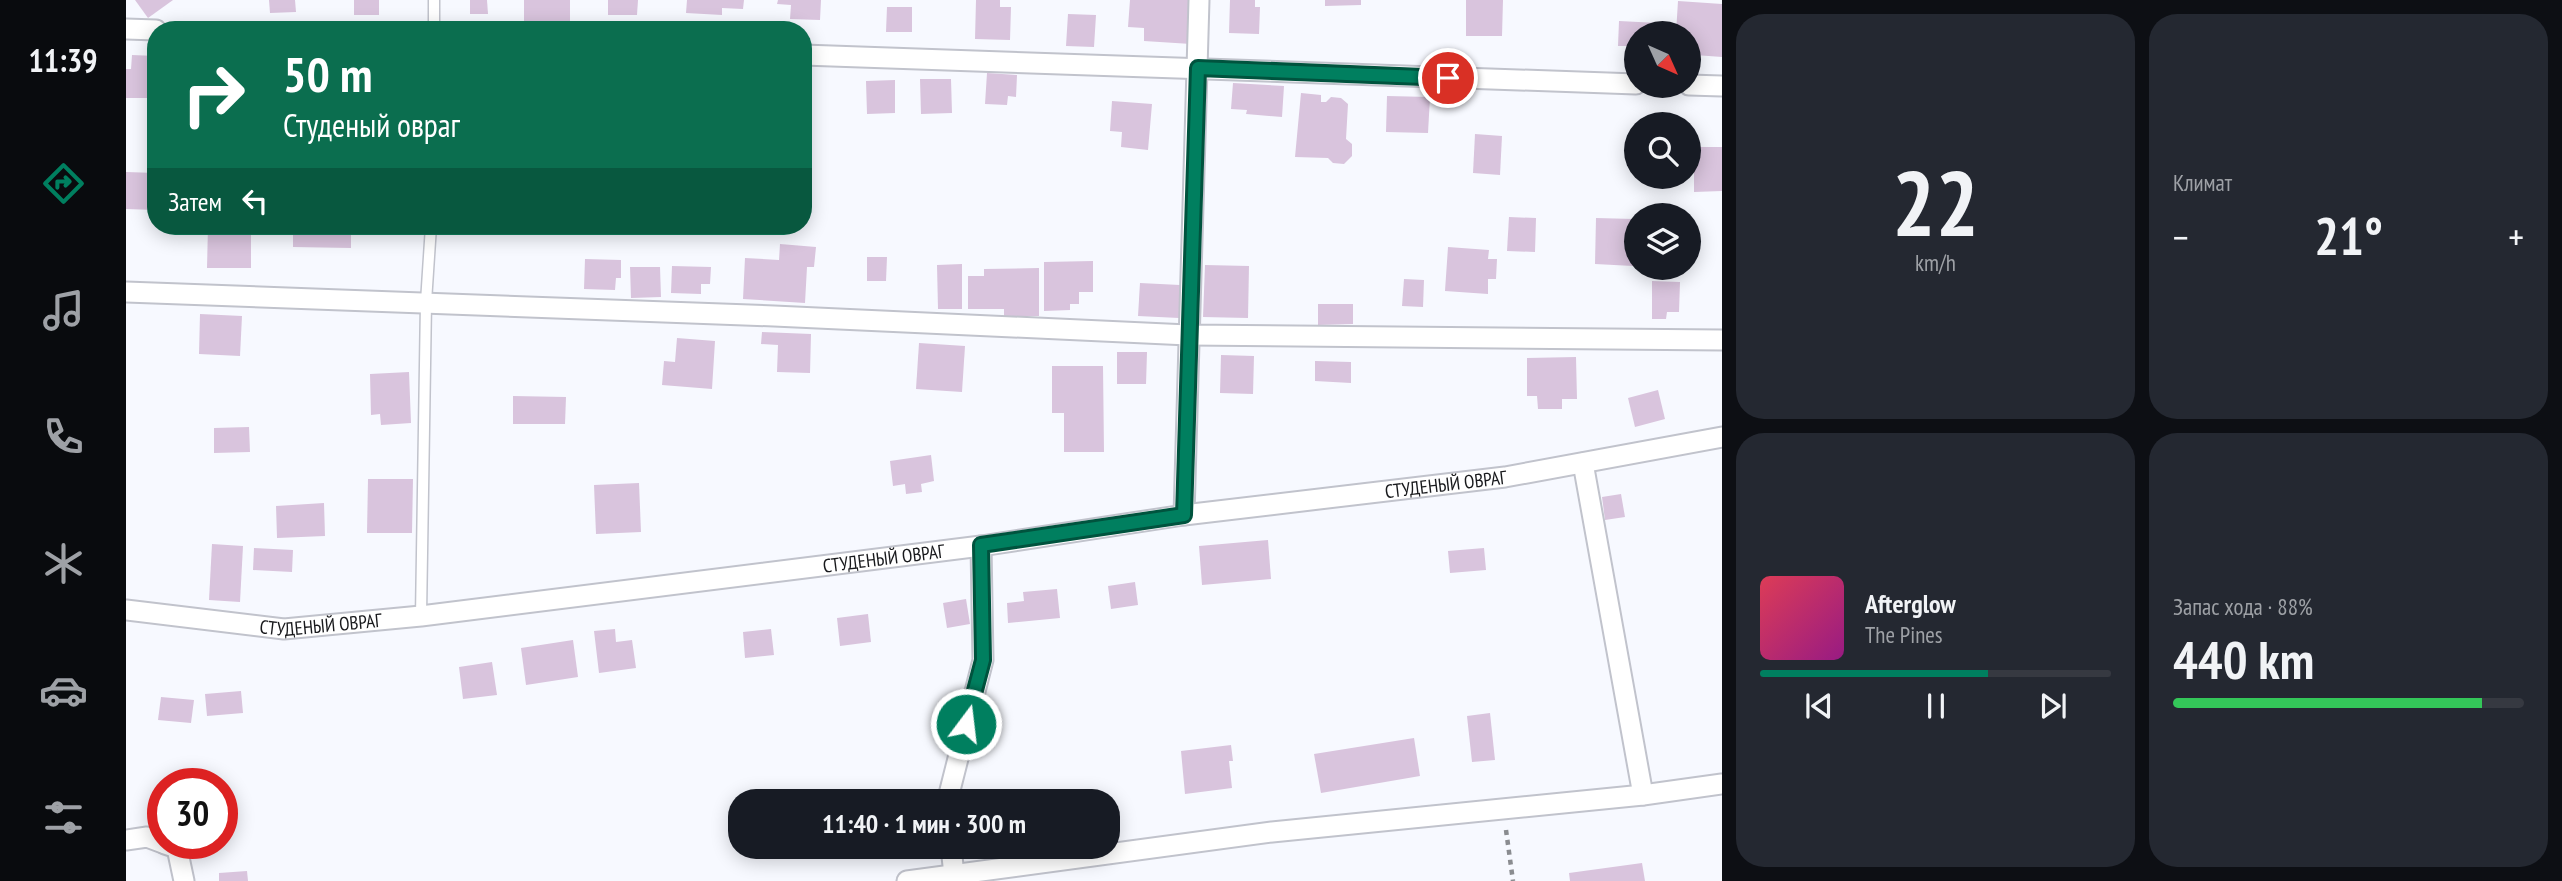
<!DOCTYPE html>
<html lang="ru">
<head>
<meta charset="utf-8">
<style>
	:root { --surface:#171b24; --page:#242831; --text:#f1f3f6; --muted:#9ea1a6; --line:#363941; --accent:#007f5f }
	body { margin:0; font-family:"PT Sans Narrow",sans-serif; background:var(--page); color:var(--text); height:100vh; display:flex; flex-direction:column; font-size:26px; white-space:nowrap }
	* { box-sizing:border-box; margin:0 }
	p { font-size:23px; color:var(--muted) }
	.icon { flex:none; width:38px; height:38px; fill:none; stroke:currentColor; stroke-width:2; stroke-linecap:round; stroke-linejoin:round }
	.map { position:relative; flex:1; overflow:hidden }
	.panel { display:flex; flex-direction:column; gap:14px; padding:14px; background:#0d0f14; width:840px }
	.panel>* { flex:none }
	.banner { position:absolute; left:21px; top:21px; width:665px; height:214px; border-radius:28px; box-shadow:0 4px 18px #0003; background:#0b6e4f; color:#fff; overflow:hidden }
	.needle { width:46px; rotate:135deg }
	.controls { position:absolute; left:1498px; top:21px; display:grid; gap:14px }
	.controls a { display:grid; place-items:center; width:77px; height:77px; border-radius:50%; background:var(--surface); box-shadow:0 4px 18px #0003; font-size:35px }
	.speed { position:absolute; left:21px; top:768px; display:flex; gap:14px; font-size:35px; font-weight:700; text-align:center }
	.speed>* { display:grid; place-content:center; width:91px; height:91px; border-radius:50%; background:var(--surface); box-shadow:0 4px 18px #0003; line-height:1 }
	.speed .limit { border:10px solid #d22; background:#fff; color:#111 }
	.pin { position:absolute; display:grid; place-items:center; width:60px; height:60px; color:#fff; margin:-30px; border:4px solid #fff; border-radius:50%; box-shadow:0 2px 7px #0007 }
	.me { position:absolute; width:77px; margin:-38px; rotate:15deg; stroke-linejoin:round; filter:drop-shadow(0 0 5px #0008) }
	.turn { display:flex; align-items:center; gap:24px; height:147px; padding:0 21px; font-size:32px }
	.turn .icon { width:91px; height:91px; stroke-width:2.5 }
	.turn b { display:block; font-size:49px; line-height:60px }
	.then { display:flex; align-items:center; height:66px; padding:0 21px; background:#0003; gap:14px; font-size:26px }
	.big { font-size:52px; font-weight:600; line-height:1.1 }
	.panel .card { flex:1; display:flex; flex-direction:column; justify-content:center; gap:10px; min-width:0; padding:0 24px; border-radius:28px; background:var(--page) }
	.panel .dial { align-items:center; gap:0 }
	.dial b { font-size:91px; line-height:1 }
	.song { display:flex; align-items:center; gap:21px }
	.cover { width:84px; height:84px; border-radius:10px; background:linear-gradient(135deg,hsl(350 70% 55%),hsl(310 70% 35%)) }
	.played { height:7px; border-radius:4px; background:linear-gradient(90deg,var(--accent) 65%,var(--line) 65%) }
	.keys { display:flex; justify-content:space-around; direction:ltr }
	.heat { display:flex; justify-content:space-between; align-items:center; font-size:38px; direction:ltr }
	.charge { height:10px; border-radius:5px; background:linear-gradient(90deg,#34c759 88%,var(--line) 0) }
	.panel .tiles { flex:1; display:grid; gap:14px; grid-template-columns:repeat(2,1fr) }
	.trip { position:absolute; left:602px; top:789px; width:392px; height:70px; border-radius:28px; background:var(--surface); box-shadow:0 4px 18px #0003; font-weight:600; line-height:70px; text-align:center }
	main { display:flex; flex:1; min-height:0 }
	.menu { display:flex; flex-direction:column; width:126px; justify-content:space-around; align-items:center; background:#090b0e; color:var(--muted) }
	.menu .icon { width:49px; height:49px }
	.menu .active { color:var(--accent) }
	.menu b { font-size:32px; color:var(--text) }
	.map>svg:first-child { display:block }
</style>
</head>
<body>
<main>
<nav class="menu">
<b>11:39</b>
<svg class="icon active" aria-label="directions" viewBox="0 0 24 24"><path d="M12 3l9 9-9 9-9-9zM9 14v-3h6M13 9l2 2-2 2"/></svg>
<svg class="icon" aria-label="music" viewBox="0 0 24 24"><path d="M9 18V5l10-2v13"/><circle cx="6" cy="18" r="3"/><circle cx="16" cy="16" r="3"/></svg>
<svg class="icon" aria-label="phone" viewBox="0 0 24 24"><path d="M5 4h4l2 5-3 2q2 4 5 5l2-3 5 2v4C11 20 4 13 5 4z"/></svg>
<svg class="icon" aria-label="climate" viewBox="0 0 24 24"><path d="M12 3v18M4 7l16 10M4 17L20 7"/></svg>
<svg class="icon" aria-label="car" viewBox="0 0 24 24"><path d="M5 17H2v-5l4-1 3-4h7l3 4 3 1v5h-3M9 17h6M6 11h13"/><circle cx="7" cy="17" r="2"/><circle cx="17" cy="17" r="2"/></svg>
<svg class="icon" aria-label="filters" viewBox="0 0 24 24"><path d="M4 7h16M4 17h16"/><circle cx="9" cy="7" r="2"/><circle cx="15" cy="17" r="2"/></svg>
</nav>
<div class="map">
<svg width="1596" height="881" viewBox="0 0 1596 881">
	<rect width="100%" height="100%" fill="#f7f9ff"/>
	<g fill="#d9c4dd">
		<polygon points="9,0 47,0 22,18"/>
		<polygon points="143,0 169,0 170,12 144,13"/>
		<rect x="228" y="0" width="25" height="15"/>
		<polygon points="344,0 361,0 362,14 344,14"/>
		<polygon points="398,0 444,0 444,26 398,25"/>
		<polygon points="482,0 512,0 511,15 482,15"/>
		<polygon points="561,0 618,0 617,9 596,8 596,15 560,13"/>
		<polygon points="652,0 695,0 694,20 664,19 665,5 651,4"/>
		<polygon points="850,0 874,0 874,7 885,7 884,40 849,39"/>
		<polygon points="1004,0 1067,0 1065,44 1018,41 1018,28 1002,27"/>
		<polygon points="1104,0 1129,0 1129,7 1134,7 1133,34 1103,33"/>
		<polygon points="1199,0 1235,0 1235,5 1199,6"/>
		<polygon points="1340,0 1377,0 1376,36 1340,36"/>
		<polygon points="1552,1 1596,4 1596,57 1569,55 1569,49 1563,48 1563,33 1550,33"/>
		<polygon points="761,7 786,7 786,32 760,32"/>
		<polygon points="942,14 970,15 968,47 940,46"/>
		<polygon points="1493,21 1532,23 1531,33 1510,33 1510,46 1492,46"/>
		<polygon points="6,55 30,56 30,98 0,98 0,69 5,69"/>
		<polygon points="861,73 891,75 890,97 882,96 881,105 859,104"/>
		<polygon points="794,79 825,79 826,113 795,114"/>
		<polygon points="769,80 769,113 741,114 740,81"/>
		<polygon points="1107,83 1158,86 1156,117 1120,114 1121,110 1105,109"/>
		<polygon points="1175,93 1195,95 1195,102 1200,102 1205,97 1215,98 1222,104 1220,139 1226,144 1226,156 1218,164 1207,163 1202,158 1169,157"/>
		<polygon points="1261,96 1304,97 1302,133 1260,132"/>
		<polygon points="986,101 1026,104 1022,150 995,147 996,132 984,131"/>
		<polygon points="1349,134 1376,136 1374,175 1347,173"/>
		<polygon points="1568,147 1596,147 1596,191 1568,192"/>
		<polygon points="0,172 30,173 30,210 0,209"/>
		<polygon points="1383,217 1410,218 1409,252 1381,251"/>
		<polygon points="1470,218 1508,219 1507,266 1469,264"/>
		<polygon points="82,226 125,226 125,268 81,268"/>
		<polygon points="167,226 225,226 225,248 167,247"/>
		<polygon points="654,244 690,247 688,267 681,267 679,303 617,299 619,258 653,260"/>
		<polygon points="1322,247 1363,250 1362,259 1371,259 1370,279 1362,279 1362,294 1319,291"/>
		<polygon points="741,257 761,257 760,281 741,281"/>
		<polygon points="459,259 495,260 495,278 490,278 489,290 458,289"/>
		<polygon points="967,261 967,292 953,292 953,304 944,304 944,310 918,311 918,262"/>
		<polygon points="836,264 836,309 812,309 811,265"/>
		<polygon points="1079,265 1123,266 1122,318 1077,317"/>
		<polygon points="546,266 585,267 584,284 575,284 575,294 545,293"/>
		<polygon points="504,267 534,267 535,297 505,298"/>
		<polygon points="913,268 913,316 878,316 878,309 842,309 842,276 858,276 858,269"/>
		<polygon points="1278,279 1298,280 1297,307 1276,306"/>
		<polygon points="1526,281 1554,282 1553,312 1541,312 1540,319 1526,319"/>
		<polygon points="1014,283 1054,285 1053,318 1012,316"/>
		<polygon points="1192,304 1227,304 1227,324 1192,325"/>
		<polygon points="74,314 116,316 114,356 73,354"/>
		<polygon points="636,332 685,334 684,373 651,372 652,345 635,344"/>
		<polygon points="551,338 589,341 586,389 536,385 538,361 549,362"/>
		<polygon points="793,343 839,346 836,392 790,389"/>
		<polygon points="991,352 1021,352 1020,384 991,384"/>
		<polygon points="1095,355 1128,356 1127,394 1094,393"/>
		<polygon points="1450,357 1451,399 1436,399 1436,409 1412,409 1411,396 1401,396 1401,358"/>
		<polygon points="1189,361 1225,362 1225,383 1189,381"/>
		<polygon points="926,366 977,366 978,452 938,452 938,413 926,413"/>
		<polygon points="283,372 285,423 255,425 254,414 245,415 244,374"/>
		<polygon points="1532,390 1539,419 1509,427 1502,398"/>
		<polygon points="387,396 440,397 439,424 387,424"/>
		<polygon points="123,427 124,452 88,453 88,428"/>
		<polygon points="805,455 808,481 795,484 796,492 780,494 779,484 767,486 764,461"/>
		<polygon points="242,479 287,479 286,533 241,533"/>
		<polygon points="513,483 515,532 470,534 468,485"/>
		<polygon points="1495,494 1499,517 1479,520 1476,497"/>
		<polygon points="198,503 199,536 151,538 150,506"/>
		<polygon points="1142,540 1145,579 1076,585 1073,546"/>
		<polygon points="86,544 117,546 114,602 83,600"/>
		<polygon points="128,548 167,550 166,572 127,570"/>
		<polygon points="1358,548 1360,570 1324,573 1322,551"/>
		<polygon points="1009,582 1012,605 985,609 982,586"/>
		<polygon points="931,589 934,618 882,623 881,603 898,601 897,592"/>
		<polygon points="840,599 844,624 821,628 817,603"/>
		<polygon points="742,614 745,642 714,646 711,618"/>
		<polygon points="489,629 490,642 506,640 510,668 473,673 468,631"/>
		<polygon points="645,629 648,655 619,658 617,632"/>
		<polygon points="447,640 452,677 400,685 395,648"/>
		<polygon points="366,662 371,695 337,699 333,667"/>
		<polygon points="115,691 117,713 81,716 79,694"/>
		<polygon points="35,697 68,700 65,723 32,720"/>
		<polygon points="1364,713 1369,760 1346,762 1341,716"/>
		<polygon points="1288,738 1294,776 1195,793 1188,754"/>
		<polygon points="1105,745 1107,761 1103,761 1106,788 1059,794 1055,751"/>
		<polygon points="662,792 663,802 631,802 630,797"/>
		<polygon points="1516,863 1519,881 1444,881 1443,873"/>
		<polygon points="121,871 122,881 93,881 93,873"/>
	</g>
	<g fill="none" stroke-linecap="round" stroke-linejoin="round">
		<g stroke="#c1c3cc" stroke-width="13">
			<g id="service">
				<polyline points="308,0 308,30"/>
				<polyline points="295,616 300,302 305,226"/>
			</g>
		</g>
		<g stroke="#c1c3cc" stroke-width="23">
			<g id="minor">
				<polyline points="0,29 30,30"/>
				<polyline points="677,55 1510,84"/>
				<polyline points="1563,85 1596,86"/>
				<polyline points="0,292 648,316 1062,335 1596,340"/>
				<polyline points="1457,463 1517,795"/>
				<polyline points="1058,515 1073,0"/>
				<path id="s1" d="M0,610L158,629L295,616L855,546L1058,515L1379,477L1596,437"/>
				<polyline points="821,802 857,660 855,546"/>
				<polyline points="0,840 21,837 37,843"/>
				<polyline points="39,844 51,848 58,881"/>
				<polyline points="825,847 828,875"/>
				<polyline points="781,881 1146,832 1517,795 1596,784"/>
			</g>
		</g>
		<polyline stroke="#8a8c90" stroke-width="4.5" stroke-dasharray="5 5" stroke-linecap="butt" points="1380,830 1387,881"/>
		<use href="#service" stroke="#fff" stroke-width="10"/>
		<use href="#minor" stroke="#fff" stroke-width="19"/>
	</g>
	<g fill="none" stroke-linecap="round" stroke-linejoin="round">
		<g stroke="#00533e" stroke-width="18">
			<polyline id="route" points="840,724 857,660 855,545 1058,515 1072,68 1322,78"/>
		</g>
		<use href="#route" stroke="#007f5f" stroke-width="12"/>
	</g>
	<g text-anchor="middle" stroke-width="6" stroke-linejoin="round" paint-order="stroke">
		<g font-size="19" fill="#18191c" stroke="#fff">
			<text dy="7" stroke="none"><textPath href="#s1" startOffset="1330">СТУДЕНЫЙ ОВРАГ</textPath></text>
			<text dy="7" stroke="none"><textPath href="#s1" startOffset="763">СТУДЕНЫЙ ОВРАГ</textPath></text>
			<text dy="7" stroke="none"><textPath href="#s1" startOffset="196">СТУДЕНЫЙ ОВРАГ</textPath></text>
		</g>
	</g>
</svg>
<div class="controls">
<a><svg class="needle" viewBox="-14 -14 28 28"><path d="M0-13l5 13h-10z" fill="#e53935"/><path d="M0 13l5-13h-10z" fill="#9ea1a6"/></svg></a>
<a><svg class="icon" aria-label="search" viewBox="0 0 24 24"><circle cx="10" cy="10" r="6"/><path d="M15 15l6 6"/></svg></a>
<a><svg class="icon" aria-label="layers" viewBox="0 0 24 24"><path d="M12 4l9 5-9 5-9-5zM3 14l9 5 9-5"/></svg></a>
</div>
<div class="speed"><div class="limit">30</div></div>
<div class="pin" style="left:1322px;top:78px;background:#d93025"><svg class="icon" aria-label="arrive" viewBox="0 0 24 24"><path d="M6 21V4h12l-3 4 3 4H6"/></svg></div>
<svg class="me" style="left:840px;top:724px" viewBox="-20 -20 40 40"><circle r="17" fill="#007f5f" stroke="#fff" stroke-width="3"/><path d="M0-11L8 9 0 5-8 9z" fill="#fff"/></svg>
<div class="trip">11:40 · 1 мин · 300 m</div>
<div class="banner">
<div class="turn"><svg class="icon" aria-label="right" viewBox="0 0 24 24"><path d="M7 20v-9h11M14 6l5 5-5 5"/></svg><div><b>50 m</b>Студеный овраг</div></div>
<div class="then">Затем<svg class="icon" aria-label="left" viewBox="0 0 24 24"><path d="M17 20v-9H6M10 6l-5 5 5 5"/></svg></div>
</div>
</div>
<section class="panel">
<div class="tiles">
<div class="card dial"><b>22</b><p>km/h</p></div>
<div class="card"><p>Климат</p>
<div class="heat"><a>−</a><b class="big">21°</b><a>+</a></div>
</div>
<div class="card">
<div class="song"><i class="cover"></i><div><b>Afterglow</b><p>The Pines</p></div></div>
<div class="played"></div>
<div class="keys"><svg class="icon" aria-label="previous" viewBox="0 0 24 24"><path d="M18 5L8 12l10 7zM5 5v14"/></svg><svg class="icon" aria-label="pause" viewBox="0 0 24 24"><path d="M8 5v14M16 5v14"/></svg><svg class="icon" aria-label="next" viewBox="0 0 24 24"><path d="M6 5l10 7-10 7zM19 5v14"/></svg></div>
</div>
<div class="card"><p>Запас хода · 88%</p><b class="big">440 km</b><div class="charge"></div></div>
</div>
</section>
</main>
</body>
</html>
